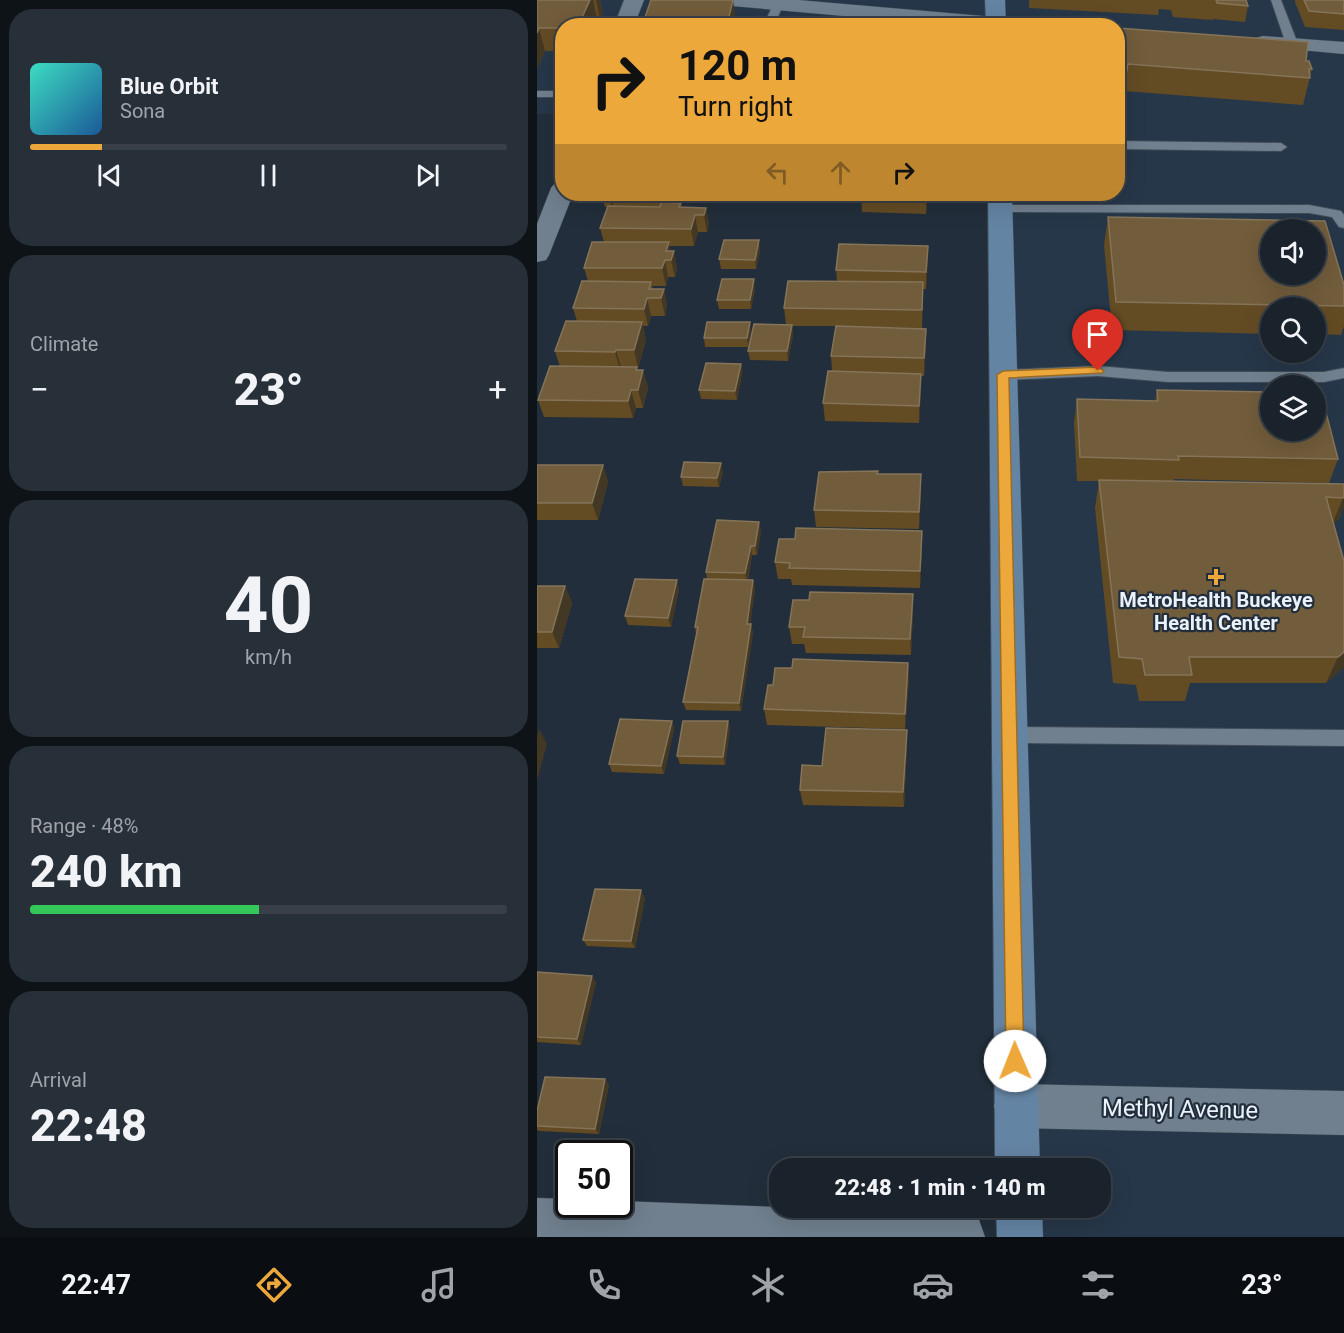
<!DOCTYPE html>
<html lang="en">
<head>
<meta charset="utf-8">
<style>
	:root { --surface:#1a222c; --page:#272f38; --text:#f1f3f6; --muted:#9fa4a9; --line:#383f48; --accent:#eda83b }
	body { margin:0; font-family:Roboto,sans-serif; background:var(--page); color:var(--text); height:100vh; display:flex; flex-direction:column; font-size:22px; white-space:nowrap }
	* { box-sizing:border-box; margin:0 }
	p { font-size:20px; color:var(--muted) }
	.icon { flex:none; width:33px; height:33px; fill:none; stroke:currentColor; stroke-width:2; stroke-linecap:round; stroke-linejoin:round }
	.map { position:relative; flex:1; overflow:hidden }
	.drawer { display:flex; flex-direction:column; gap:9px; padding:9px; background:#0e1318; width:537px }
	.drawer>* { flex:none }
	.banner { position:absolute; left:18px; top:18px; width:570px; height:183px; border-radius:24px; box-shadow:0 6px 24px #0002,0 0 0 2px var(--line); background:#eda83b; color:#111; overflow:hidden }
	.buttons { position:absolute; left:723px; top:219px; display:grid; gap:12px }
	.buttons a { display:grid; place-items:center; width:66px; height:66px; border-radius:50%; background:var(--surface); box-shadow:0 6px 24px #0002,0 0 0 2px var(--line); font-size:30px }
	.speed { position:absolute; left:18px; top:1140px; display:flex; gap:12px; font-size:30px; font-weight:700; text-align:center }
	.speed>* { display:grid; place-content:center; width:78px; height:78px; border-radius:50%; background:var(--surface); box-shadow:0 6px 24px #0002,0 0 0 2px var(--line); line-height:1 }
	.speed .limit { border:3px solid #111; border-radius:9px; background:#fff; color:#111 }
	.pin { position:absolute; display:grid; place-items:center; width:51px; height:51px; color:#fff; margin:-62px -26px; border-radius:50% 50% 50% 0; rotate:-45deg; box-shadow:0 0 6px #0007 }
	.pin .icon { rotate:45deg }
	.me { position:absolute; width:66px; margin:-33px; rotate:359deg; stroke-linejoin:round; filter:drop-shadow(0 0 4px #0008) }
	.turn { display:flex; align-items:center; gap:21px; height:126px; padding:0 24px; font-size:27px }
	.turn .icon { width:78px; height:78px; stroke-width:2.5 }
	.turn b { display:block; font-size:42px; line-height:51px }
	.lanes { display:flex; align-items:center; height:57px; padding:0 24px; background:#0003; justify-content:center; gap:30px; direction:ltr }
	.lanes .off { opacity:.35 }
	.big { font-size:45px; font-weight:800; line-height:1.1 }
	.drawer .tile { flex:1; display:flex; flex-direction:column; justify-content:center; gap:9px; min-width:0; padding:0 21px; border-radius:24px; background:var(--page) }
	.drawer .dial { align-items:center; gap:0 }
	.dial b { font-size:78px; line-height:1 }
	.song { display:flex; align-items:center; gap:18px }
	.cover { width:72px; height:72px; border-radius:9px; background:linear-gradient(135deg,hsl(170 70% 55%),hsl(210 70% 35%)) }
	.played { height:6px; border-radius:3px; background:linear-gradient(90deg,var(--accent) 15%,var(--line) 15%) }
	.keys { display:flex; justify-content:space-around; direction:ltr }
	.heat { display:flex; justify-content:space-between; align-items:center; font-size:33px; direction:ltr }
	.charge { height:9px; border-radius:4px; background:linear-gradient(90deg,#34c759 48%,var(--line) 0) }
	.trip { position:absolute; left:232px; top:1158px; width:342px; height:60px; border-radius:24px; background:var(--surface); box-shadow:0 6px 24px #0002,0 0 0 2px var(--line); font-weight:800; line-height:60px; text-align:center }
	.menu { display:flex; height:96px; justify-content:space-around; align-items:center; background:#0a0e12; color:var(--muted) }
	.menu .icon { width:42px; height:42px }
	.menu .active { color:var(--accent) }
	.menu b { font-size:27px; color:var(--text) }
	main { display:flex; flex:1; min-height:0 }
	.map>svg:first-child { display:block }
</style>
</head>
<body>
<main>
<section class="drawer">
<div class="tile">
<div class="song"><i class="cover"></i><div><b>Blue Orbit</b><p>Sona</p></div></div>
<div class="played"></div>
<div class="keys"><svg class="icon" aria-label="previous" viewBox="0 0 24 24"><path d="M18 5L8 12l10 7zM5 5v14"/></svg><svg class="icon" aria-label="pause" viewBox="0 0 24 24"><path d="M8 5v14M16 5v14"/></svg><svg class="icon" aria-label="next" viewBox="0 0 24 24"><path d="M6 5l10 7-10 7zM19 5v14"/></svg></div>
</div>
<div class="tile"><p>Climate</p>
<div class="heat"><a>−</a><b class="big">23°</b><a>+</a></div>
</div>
<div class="tile dial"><b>40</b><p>km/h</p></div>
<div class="tile"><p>Range · 48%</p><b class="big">240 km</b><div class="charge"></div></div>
<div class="tile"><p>Arrival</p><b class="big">22:48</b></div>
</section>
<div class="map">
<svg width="807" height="1237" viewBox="0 0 807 1237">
	<rect width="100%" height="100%" fill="#222e3b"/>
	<path fill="#263749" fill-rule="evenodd" d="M0,0H807V1237H483L482,1208H564V1168H481L463,194H580V26H26L25,114H0ZM734,230H778V274H734ZM734,308H778V352H734ZM734,386H778V430H734Z"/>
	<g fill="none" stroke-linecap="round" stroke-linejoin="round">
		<g stroke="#404b56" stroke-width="2">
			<g id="service">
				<polygon points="734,0 744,0 761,44 759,46 755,47 749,44"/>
				<polygon points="241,2 246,5 237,26 226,26 236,5"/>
				<polygon points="326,9 331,12 321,26 310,26 322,10"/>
				<polygon points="0,91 15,91 21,94 15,97 0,97"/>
				<polygon points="580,141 744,143 750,147 744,151 580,149"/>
				<polygon points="463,205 772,205 804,211 807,215 807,228 802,227 795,217 772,213 458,212 456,209 458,206"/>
				<polygon points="561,366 631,372 787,372 807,368 807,378 787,382 631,382 561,376 466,380 458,375 466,370"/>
				<polygon points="472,727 807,730 807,746 472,743 465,741 462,735 465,729"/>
			</g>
		</g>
		<g stroke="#404b56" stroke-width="1">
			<g id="minor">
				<polygon points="87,0 107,0 97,26 77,26"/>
				<polygon points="26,181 26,194 36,194 12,255 9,260 0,262 0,224 14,188 18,183"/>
				<polygon points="479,1084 807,1091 807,1135 479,1128 463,1122 457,1106 463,1090"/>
				<polygon points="0,1198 32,1199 32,1204 82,1204 82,1201 425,1214 442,1220 448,1237 0,1237"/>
			</g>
		</g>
		<g stroke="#404b56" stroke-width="1">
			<g id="tertiary">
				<polygon points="185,0 261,0 492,20 499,22 502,26 419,26 195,6 188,4"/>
				<polygon points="726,36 807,42 807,54 719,46 716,42 719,38"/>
			</g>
		</g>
		<g stroke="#404b56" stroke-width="1">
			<g id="secondary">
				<polygon points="448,0 468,0 469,26 449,26"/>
				<polygon points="451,194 475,194 503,1168 458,1168"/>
				<polygon points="459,1208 505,1208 506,1237 460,1237"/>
			</g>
		</g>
		<use href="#service" fill="#71808f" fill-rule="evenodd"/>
		<use href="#minor" fill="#71808f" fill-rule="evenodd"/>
		<use href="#tertiary" fill="#71808f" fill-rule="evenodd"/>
		<use href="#secondary" fill="#6484a4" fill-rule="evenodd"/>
	</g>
	<g fill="#634b24">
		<polygon points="0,0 63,0 66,13 63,19 26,26 26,51 8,51 0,68"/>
		<polygon points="492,0 709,0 711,6 708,22 677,19 676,18 676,20 636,17 634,10 622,9 621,15 492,8"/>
		<polygon points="758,0 807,0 807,30 768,27 758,2"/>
		<polygon points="580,28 769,61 775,69 766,105 587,91 586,102 583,102 580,121"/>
		<polygon points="64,194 154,194 152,200 143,200 142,203 144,203 145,207 169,208 172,225 170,232 161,232 157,246 132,246 140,268 138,277 131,277 129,286 115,286 116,289 127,289 130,306 128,316 114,316 111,326 106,326 109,340 101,368 100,368 101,370 106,370 111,388 106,408 99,408 96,418 7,417 1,400 23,367 18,351 40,321 36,308 51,281 47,268 67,242 63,228 71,207 68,207"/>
		<rect x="198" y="194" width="31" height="3"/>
		<polygon points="324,194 391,194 389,214 325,212"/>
		<polygon points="571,217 807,306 807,326 804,335 778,334 778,308 734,308 734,334 575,330 567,245"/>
		<polygon points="391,246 389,289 386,289 385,328 314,327 389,329 389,346 387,376 384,376 384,391 382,423 288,421 286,403 295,371 294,356 299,326 255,326 256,335 251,361 213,360 211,351 249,325 247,308 300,281 299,270"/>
		<polygon points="223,250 219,269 184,269 182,259"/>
		<polygon points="218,289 214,309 182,309 180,300"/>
		<polygon points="214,331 211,347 168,347 167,338"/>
		<polygon points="204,364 205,373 200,400 164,399 162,390"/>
		<polygon points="620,390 801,459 792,483 637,479 637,481 807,484 807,506 802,519 796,524 807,561 807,667 789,683 653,683 648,701 602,701 599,685 576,683 558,508 562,481 540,481 537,423 540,399 618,401"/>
		<polygon points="0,465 66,465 71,482 61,520 0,520"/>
		<polygon points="186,472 182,487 146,486 144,477"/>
		<polygon points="341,474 384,491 382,529 279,527 277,510"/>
		<polygon points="224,531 220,555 215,555 211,580 216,580 218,589 213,624 216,633 204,711 149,710 146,702 159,633 158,627 170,579 169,572"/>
		<polygon points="385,531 385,548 383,588 255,585 254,579 241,579 238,562 258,539"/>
		<polygon points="0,586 28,586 35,603 22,648 0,648"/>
		<polygon points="142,589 134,627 91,625 88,616"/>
		<polygon points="376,611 374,655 269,653 267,644 255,644 252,627"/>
		<polygon points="372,679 368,729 230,725 227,709 236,685"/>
		<polygon points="135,721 137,729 127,774 75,772 72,764"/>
		<polygon points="191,721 193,729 188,765 143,764 140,756"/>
		<polygon points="370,730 370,745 367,807 266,805 263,790 285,766"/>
		<polygon points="108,898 98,948 50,946 46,940"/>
		<polygon points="0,972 59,982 44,1045 0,1042"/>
		<polygon points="72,1085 62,1134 2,1131 0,1130 0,1111"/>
	</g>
	<g fill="#433824">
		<polygon points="53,0 56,0 60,19 57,26 41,26"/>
		<polygon points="59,0 63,0 66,13 63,19"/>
		<polygon points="196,0 199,22 198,26 190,26"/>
		<polygon points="2,28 8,51 0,68 0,33"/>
		<polygon points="71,194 75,194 77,201 75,207"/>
		<polygon points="136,194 141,194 143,200 140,209"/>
		<polygon points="389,194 391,194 389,214"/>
		<polygon points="169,208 172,225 170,232 167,215"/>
		<polygon points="158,215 161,232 157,246 154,229"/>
		<polygon points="222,240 223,250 219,269 218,260"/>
		<polygon points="132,242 135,258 137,251 140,268 138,277 134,260 129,251"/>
		<polygon points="391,246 391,263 389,289 389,272"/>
		<polygon points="128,260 131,277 129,286 125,268"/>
		<polygon points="217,279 218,289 214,309 213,300"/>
		<polygon points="386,282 386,300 385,328 385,310"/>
		<polygon points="127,289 130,306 128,316 124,298"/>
		<polygon points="110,298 114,316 111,326 107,309"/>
		<polygon points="105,322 109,340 101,368 97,350"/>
		<polygon points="213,322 214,331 211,347 210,338"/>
		<polygon points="255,325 256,335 251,361 250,351"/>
		<polygon points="389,329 389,346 387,376 387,358"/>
		<polygon points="79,350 84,367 83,370 78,352"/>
		<polygon points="204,364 205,373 200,400 198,391"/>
		<polygon points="100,367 104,381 106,370 111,388 106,408 101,390 99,370"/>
		<polygon points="384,374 384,391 382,423 382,406"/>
		<polygon points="94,390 99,408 96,418 91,401"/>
		<polygon points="184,463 186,472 182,487 180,478"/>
		<polygon points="66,465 71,482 61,520 55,503"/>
		<polygon points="384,474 384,491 382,529 382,512"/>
		<polygon points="807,496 807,506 802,519 795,525 806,498"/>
		<polygon points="222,522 224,531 220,555 218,546"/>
		<polygon points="385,531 385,548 383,588 383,571"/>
		<polygon points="214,546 215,555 210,582 208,573"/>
		<polygon points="140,580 142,589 134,627 131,618"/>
		<polygon points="216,580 218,589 212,633 210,624"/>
		<polygon points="28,586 35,603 22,648 15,632"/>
		<polygon points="376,594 376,611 374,655 373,639"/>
		<polygon points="214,624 216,633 204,711 202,703"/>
		<polygon points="807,652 807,667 789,683 801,657"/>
		<polygon points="371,663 372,679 368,729 368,714"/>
		<polygon points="135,721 137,729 127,774 124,766"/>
		<polygon points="191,721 193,729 188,765 186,757"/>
		<polygon points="2,729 10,744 0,781 0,736"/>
		<polygon points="370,730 370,745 367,807 366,792"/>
		<polygon points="104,890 108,898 98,948 94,941"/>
		<polygon points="55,976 59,982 44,1045 40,1039"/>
		<polygon points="68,1079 72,1085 62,1134 58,1129"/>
	</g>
	<g fill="#715c3b" stroke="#847459" stroke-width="1.5" fill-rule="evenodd">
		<polygon points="0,0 53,0 41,26 26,26 26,28 2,28 0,33"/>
		<polygon points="114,0 196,0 190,25 207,26 105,26"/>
		<polygon points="679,0 709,0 711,6 680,3"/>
		<polygon points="767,0 807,0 807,14 772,11"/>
		<polygon points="580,28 771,42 769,61 772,61 775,69 772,69 773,78 591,64 589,75 587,75 582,103 580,103"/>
		<polygon points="324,194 389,194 389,197 324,195"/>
		<polygon points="124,202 144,203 142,207 169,208 167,215 158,215 154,229 63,228 71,206 123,207"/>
		<path d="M571,217L788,221L807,285V306L579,302ZM734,230H778V274H734Z"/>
		<polygon points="187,240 222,240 218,260 182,259"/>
		<polygon points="55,242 132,242 129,251 137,251 134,260 128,260 125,268 47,268"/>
		<polygon points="302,244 391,246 389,272 299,270"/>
		<polygon points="185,279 217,279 213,300 180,300"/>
		<polygon points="45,281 114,282 112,289 127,289 124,298 110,298 107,309 36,308"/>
		<polygon points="251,281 386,282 385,310 247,308"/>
		<polygon points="29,321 105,322 97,350 79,350 78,352 18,351"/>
		<polygon points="170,322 213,322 210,338 167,338"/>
		<polygon points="217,324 255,325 250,351 211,351"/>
		<polygon points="299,326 389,329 387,358 294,356"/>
		<polygon points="169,363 204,364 198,391 162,390"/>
		<polygon points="13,366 100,367 99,370 106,370 101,390 94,390 91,401 1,400"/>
		<polygon points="291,371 384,374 382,406 286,403"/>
		<polygon points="620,390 734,392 734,430 778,430 778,393 784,393 801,459 641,456 642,460 543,457 540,399 621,401"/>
		<polygon points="147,462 184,463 180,478 144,477"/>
		<polygon points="0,465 66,465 55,503 0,503"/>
		<polygon points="341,471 340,474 384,474 382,512 277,510 282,472"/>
		<polygon points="562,480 807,484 807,496 806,498 789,497 807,561 807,652 801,657 652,657 655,675 608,675 605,659 582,657"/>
		<polygon points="180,520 222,522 218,546 214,546 208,573 169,572"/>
		<polygon points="259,528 385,531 383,571 252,568 253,563 238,562 242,539 258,539"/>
		<polygon points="98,579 140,580 131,618 88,616"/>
		<polygon points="167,579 216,580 210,624 214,624 202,703 146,702 161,627 158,627"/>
		<polygon points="0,586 28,586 15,632 0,632"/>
		<polygon points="273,592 376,594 373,639 266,637 268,627 252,627 256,600 272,600"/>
		<polygon points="256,659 371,663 368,714 227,709 231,685 236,685 238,668 255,668"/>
		<polygon points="83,719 135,721 124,766 72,764"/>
		<polygon points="146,721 191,721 186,757 140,756"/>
		<polygon points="289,728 370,730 366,792 263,790 265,765 285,766"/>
		<polygon points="58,889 104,890 94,941 46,940"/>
		<polygon points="0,972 55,976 40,1039 0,1037"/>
		<polygon points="8,1077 68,1079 58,1129 0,1126 0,1111"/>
	</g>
	<polygon fill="#eda83b" stroke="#9a6d26" stroke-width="1.5" points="561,367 567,371 565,373 472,378 487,1061 484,1067 478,1070 472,1067 469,1061 460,375 466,371"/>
	<path fill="#eda83b" stroke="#222e3b" stroke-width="2" d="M676 568h6v6h6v6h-6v6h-6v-6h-6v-6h6z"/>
	<g text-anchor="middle" stroke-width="4.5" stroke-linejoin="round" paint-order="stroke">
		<g font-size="20" font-weight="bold" fill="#e9f1fa" stroke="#222e3b">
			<text x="679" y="607">MetroHealth Buckeye<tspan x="679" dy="23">Health Center</tspan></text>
		</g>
		<g font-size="24" fill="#e9f1fa" stroke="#222e3b">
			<text transform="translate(643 1109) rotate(1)" y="8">Methyl Avenue</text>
		</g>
	</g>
</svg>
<div class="buttons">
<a><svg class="icon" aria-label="sound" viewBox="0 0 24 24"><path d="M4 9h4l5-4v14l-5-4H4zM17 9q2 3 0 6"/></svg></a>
<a><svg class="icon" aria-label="search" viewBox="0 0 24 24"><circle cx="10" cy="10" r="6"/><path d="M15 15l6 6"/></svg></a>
<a><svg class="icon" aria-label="layers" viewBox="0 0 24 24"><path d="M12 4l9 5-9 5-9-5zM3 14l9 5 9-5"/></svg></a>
</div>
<div class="speed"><div class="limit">50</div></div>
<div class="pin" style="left:561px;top:371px;background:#d93025"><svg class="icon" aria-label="arrive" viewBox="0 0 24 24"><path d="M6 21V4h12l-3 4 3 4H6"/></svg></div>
<svg class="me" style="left:478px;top:1061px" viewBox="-20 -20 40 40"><circle r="19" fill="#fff"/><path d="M0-13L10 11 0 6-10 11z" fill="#eda83b"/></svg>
<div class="trip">22:48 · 1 min · 140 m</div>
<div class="banner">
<div class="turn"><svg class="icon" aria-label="right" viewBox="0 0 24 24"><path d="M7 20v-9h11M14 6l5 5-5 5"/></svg><div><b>120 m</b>Turn right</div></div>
<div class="lanes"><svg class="icon off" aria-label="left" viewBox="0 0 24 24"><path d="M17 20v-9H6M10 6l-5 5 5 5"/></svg><svg class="icon off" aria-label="ahead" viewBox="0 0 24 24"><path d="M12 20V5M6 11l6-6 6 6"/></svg><svg class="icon" aria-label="right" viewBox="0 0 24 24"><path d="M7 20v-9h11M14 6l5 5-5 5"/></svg></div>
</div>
</div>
</main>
<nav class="menu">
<b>22:47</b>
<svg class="icon active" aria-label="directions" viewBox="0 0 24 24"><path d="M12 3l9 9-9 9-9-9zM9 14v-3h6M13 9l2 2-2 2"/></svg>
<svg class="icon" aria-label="music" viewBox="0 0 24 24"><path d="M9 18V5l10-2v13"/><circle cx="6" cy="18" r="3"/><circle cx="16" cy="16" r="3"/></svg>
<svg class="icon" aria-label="phone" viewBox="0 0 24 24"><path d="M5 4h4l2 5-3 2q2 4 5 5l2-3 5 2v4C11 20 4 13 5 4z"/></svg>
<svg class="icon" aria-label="climate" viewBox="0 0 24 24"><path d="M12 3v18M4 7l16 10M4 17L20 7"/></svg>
<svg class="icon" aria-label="car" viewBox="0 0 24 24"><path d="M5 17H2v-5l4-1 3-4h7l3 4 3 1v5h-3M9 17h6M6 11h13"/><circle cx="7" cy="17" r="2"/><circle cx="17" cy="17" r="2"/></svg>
<svg class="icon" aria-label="filters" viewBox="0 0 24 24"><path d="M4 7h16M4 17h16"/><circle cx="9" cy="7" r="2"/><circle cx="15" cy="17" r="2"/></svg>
<b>23°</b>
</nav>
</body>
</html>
